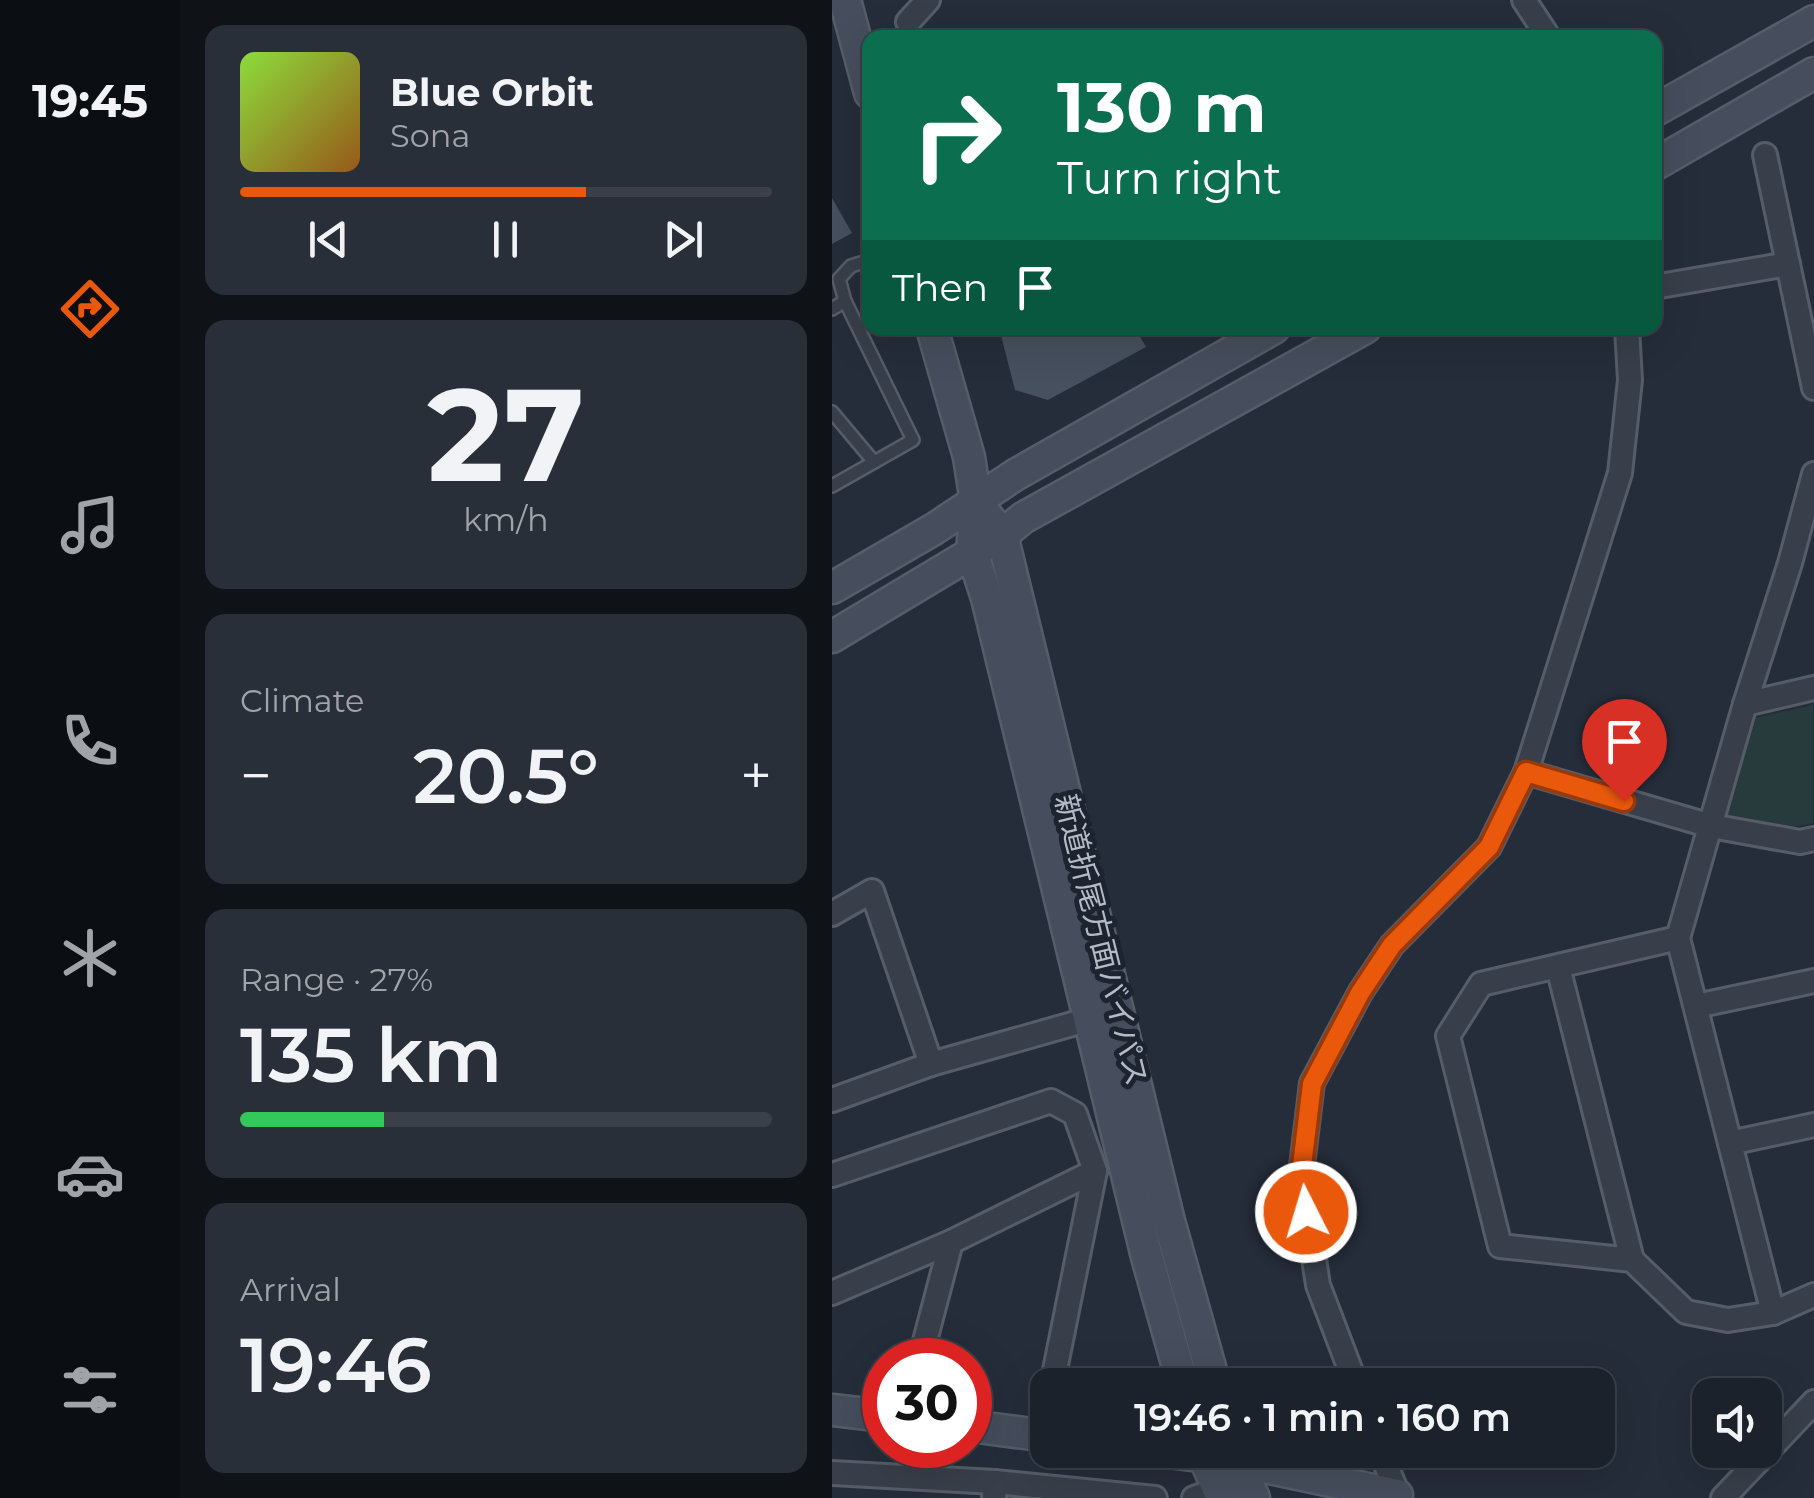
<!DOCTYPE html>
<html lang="en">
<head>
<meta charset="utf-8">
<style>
	:root { --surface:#1c222c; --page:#292f38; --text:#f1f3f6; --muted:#a0a4a9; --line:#3a3f48; --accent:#ea580c }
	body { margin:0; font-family:Montserrat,"Noto Sans JP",sans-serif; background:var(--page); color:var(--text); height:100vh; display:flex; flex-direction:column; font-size:38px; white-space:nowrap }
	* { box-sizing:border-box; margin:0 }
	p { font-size:32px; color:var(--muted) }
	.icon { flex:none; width:55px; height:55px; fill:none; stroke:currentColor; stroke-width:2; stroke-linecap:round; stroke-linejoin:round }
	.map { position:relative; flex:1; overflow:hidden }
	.side { display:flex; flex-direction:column; gap:25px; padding:25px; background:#0f1318; width:652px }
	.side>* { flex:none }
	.guide { position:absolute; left:30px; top:30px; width:800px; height:305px; border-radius:20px; box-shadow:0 10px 40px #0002,0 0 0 2px var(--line); background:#0b6e4f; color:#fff; overflow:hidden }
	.controls { position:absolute; left:860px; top:1378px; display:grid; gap:20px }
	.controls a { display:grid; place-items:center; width:90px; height:90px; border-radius:20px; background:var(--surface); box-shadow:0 10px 40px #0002,0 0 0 2px var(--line); font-size:50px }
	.speed { position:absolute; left:30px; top:1338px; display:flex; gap:20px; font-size:50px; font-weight:700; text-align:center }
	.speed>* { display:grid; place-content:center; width:130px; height:130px; border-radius:50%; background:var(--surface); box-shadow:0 10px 40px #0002,0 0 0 2px var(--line); line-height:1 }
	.speed .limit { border:15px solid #d22; background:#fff; color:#111 }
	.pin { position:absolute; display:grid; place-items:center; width:85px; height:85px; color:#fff; margin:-102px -42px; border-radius:50% 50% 50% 0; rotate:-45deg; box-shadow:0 0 10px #0007 }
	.pin .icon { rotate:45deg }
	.me { position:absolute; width:110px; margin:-55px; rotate:355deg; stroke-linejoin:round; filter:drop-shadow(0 0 8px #0008) }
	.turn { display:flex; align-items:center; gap:35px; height:210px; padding:0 30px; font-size:45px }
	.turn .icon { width:130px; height:130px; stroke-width:2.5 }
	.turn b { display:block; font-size:70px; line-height:85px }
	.then { display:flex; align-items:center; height:95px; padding:0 30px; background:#0003; gap:20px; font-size:38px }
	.big { font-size:75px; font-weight:600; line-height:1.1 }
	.side .card { flex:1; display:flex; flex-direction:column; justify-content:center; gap:15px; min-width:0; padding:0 35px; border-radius:20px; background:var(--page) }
	.side .dial { align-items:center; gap:0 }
	.dial b { font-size:130px; line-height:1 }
	.song { display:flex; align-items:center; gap:30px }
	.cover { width:120px; height:120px; border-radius:15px; background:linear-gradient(135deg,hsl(90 70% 55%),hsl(30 70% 35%)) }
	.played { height:10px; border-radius:5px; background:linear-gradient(90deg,var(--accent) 65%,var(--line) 65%) }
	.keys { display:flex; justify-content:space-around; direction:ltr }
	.heat { display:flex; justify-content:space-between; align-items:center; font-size:55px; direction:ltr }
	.charge { height:15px; border-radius:8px; background:linear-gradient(90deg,#34c759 27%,var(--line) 0) }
	.trip { position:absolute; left:198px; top:1368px; width:585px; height:100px; border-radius:20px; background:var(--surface); box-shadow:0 10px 40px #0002,0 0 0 2px var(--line); font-weight:600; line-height:100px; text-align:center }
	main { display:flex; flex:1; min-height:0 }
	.tab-bar { display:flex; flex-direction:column; width:180px; justify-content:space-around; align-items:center; background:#0b0e12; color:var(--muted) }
	.tab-bar .icon { width:70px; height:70px }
	.tab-bar .selected { color:var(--accent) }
	.tab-bar b { font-size:45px; color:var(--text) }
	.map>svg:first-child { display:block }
</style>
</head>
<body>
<main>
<nav class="tab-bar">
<b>19:45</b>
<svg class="icon selected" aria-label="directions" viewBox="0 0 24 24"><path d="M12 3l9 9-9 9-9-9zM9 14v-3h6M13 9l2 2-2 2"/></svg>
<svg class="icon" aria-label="music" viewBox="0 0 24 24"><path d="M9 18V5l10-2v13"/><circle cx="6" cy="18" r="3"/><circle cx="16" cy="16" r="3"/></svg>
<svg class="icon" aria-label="phone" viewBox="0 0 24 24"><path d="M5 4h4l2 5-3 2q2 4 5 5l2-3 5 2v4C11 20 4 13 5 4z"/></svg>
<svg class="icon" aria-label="climate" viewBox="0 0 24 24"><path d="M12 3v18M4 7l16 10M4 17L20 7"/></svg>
<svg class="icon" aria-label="car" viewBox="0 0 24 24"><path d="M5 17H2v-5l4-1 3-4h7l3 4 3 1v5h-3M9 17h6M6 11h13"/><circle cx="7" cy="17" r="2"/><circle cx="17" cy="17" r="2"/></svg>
<svg class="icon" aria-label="filters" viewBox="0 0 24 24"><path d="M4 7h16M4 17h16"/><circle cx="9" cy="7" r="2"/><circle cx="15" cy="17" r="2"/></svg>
</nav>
<section class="side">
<div class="card">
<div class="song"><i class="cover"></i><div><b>Blue Orbit</b><p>Sona</p></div></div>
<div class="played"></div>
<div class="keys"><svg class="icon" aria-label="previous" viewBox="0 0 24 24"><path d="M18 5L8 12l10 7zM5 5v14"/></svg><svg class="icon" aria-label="pause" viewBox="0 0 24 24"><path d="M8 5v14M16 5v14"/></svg><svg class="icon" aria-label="next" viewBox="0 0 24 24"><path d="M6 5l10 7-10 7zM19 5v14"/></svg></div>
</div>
<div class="card dial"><b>27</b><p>km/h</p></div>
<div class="card"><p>Climate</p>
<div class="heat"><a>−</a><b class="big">20.5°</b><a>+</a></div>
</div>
<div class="card"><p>Range · 27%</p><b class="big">135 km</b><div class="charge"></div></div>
<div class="card"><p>Arrival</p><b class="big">19:46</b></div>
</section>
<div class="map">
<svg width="982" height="1498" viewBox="0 0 982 1498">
	<rect width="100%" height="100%" fill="#252d3a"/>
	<polygon fill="#273a3c" points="981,705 981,823 961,827 894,817 923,718"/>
	<g fill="#46505e">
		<polygon points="0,198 20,233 0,244"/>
		<polygon points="167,328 303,328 314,347 216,400 183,390"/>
	</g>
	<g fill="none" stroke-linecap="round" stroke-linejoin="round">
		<g stroke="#565d68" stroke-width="16">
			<g id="lane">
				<polyline points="0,309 13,301 7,279 19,266 38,260"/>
				<polyline points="0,412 42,462"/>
				<polyline points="0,486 81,440 13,301"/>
			</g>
		</g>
		<g stroke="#565d68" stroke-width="28">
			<g id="street">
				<polyline points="692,0 717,38"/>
				<polyline points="76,22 96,0"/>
				<polyline points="933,155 956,264"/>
				<polyline points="822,287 956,264 982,388"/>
				<polyline points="913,704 982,688"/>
				<polyline points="694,772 879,826 968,842 982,839"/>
				<polyline points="0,914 40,891 99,1064"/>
				<polyline points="846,938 649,984 616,1036 668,1246 800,1260 854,1312 896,1320 941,1313 982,1295"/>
				<polyline points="726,967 800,1260"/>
				<polyline points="864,1006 982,981"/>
				<polyline points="0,1100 99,1064 258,1019"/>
				<polyline points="898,1143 982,1125"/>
				<polyline points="0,1175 219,1101 243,1114 263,1171"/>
				<polyline points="0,1293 119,1242 263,1171 220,1385"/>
				<polyline points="941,1313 846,938 913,704 958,563 982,474"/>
				<polyline points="88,1360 119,1242"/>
				<polyline points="524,1385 486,1285 469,1174 480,1083 528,993 560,945 657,847 694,772 788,473 798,380 795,328"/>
				<polyline points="210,1435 215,1408"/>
				<polyline points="548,1450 567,1498"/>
				<polyline points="0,1473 163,1482"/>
				<polyline points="162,1498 163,1482 323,1498"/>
				<polyline points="362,1498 387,1489"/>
				<polyline points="891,1498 982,1402"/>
			</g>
		</g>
		<g stroke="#565d68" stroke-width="35">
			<g id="secondary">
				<polyline points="13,0 38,93"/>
				<polyline points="822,111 982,21"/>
				<polyline points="822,165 982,73"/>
				<polyline points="100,328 137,457 144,502 140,552 155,598 315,1257 351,1385"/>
				<polyline points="144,502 170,535 337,1221 383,1385"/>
				<polyline points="0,588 102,529 183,475 442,328"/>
				<polyline points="0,637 170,535 191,518 533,328"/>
				<polyline points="0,1410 52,1416"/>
				<polyline points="138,1426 215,1436"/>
				<polyline points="322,1450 404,1461 565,1495"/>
				<polyline points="369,1450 390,1498"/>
				<polyline points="401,1450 422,1498"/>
			</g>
		</g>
		<use href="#lane" stroke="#383f4a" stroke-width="11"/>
		<use href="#street" stroke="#383f4a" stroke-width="22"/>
		<use href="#secondary" stroke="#464e5d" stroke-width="30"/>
	</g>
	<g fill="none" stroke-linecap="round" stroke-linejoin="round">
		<g stroke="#983908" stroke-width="25">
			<polyline id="route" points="474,1212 469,1174 480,1084 528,993 560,945 657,847 694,772 792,801"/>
		</g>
		<use href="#route" stroke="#ea580c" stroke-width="18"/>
	</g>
	<g text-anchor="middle" stroke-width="10" stroke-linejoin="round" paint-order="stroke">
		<g font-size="30" fill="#b4bac6" stroke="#1d242f">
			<text transform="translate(269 940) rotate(76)" y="10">新道折尾方面バイパス</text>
		</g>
	</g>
</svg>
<div class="controls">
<a><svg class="icon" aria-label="sound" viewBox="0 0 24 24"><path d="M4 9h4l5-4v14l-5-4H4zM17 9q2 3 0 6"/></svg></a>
</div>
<div class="speed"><div class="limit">30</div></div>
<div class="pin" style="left:792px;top:801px;background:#d93025"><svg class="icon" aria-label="arrive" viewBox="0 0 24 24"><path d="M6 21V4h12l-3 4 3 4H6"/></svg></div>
<svg class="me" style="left:474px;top:1212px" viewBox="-20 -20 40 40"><circle r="17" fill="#ea580c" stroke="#fff" stroke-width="3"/><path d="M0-11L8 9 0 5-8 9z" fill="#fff"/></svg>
<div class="trip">19:46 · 1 min · 160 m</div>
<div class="guide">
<div class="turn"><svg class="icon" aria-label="right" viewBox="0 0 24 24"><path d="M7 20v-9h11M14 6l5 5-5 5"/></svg><div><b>130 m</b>Turn right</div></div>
<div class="then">Then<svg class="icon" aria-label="arrive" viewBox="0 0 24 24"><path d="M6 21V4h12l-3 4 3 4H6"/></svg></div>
</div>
</div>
</main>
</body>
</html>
